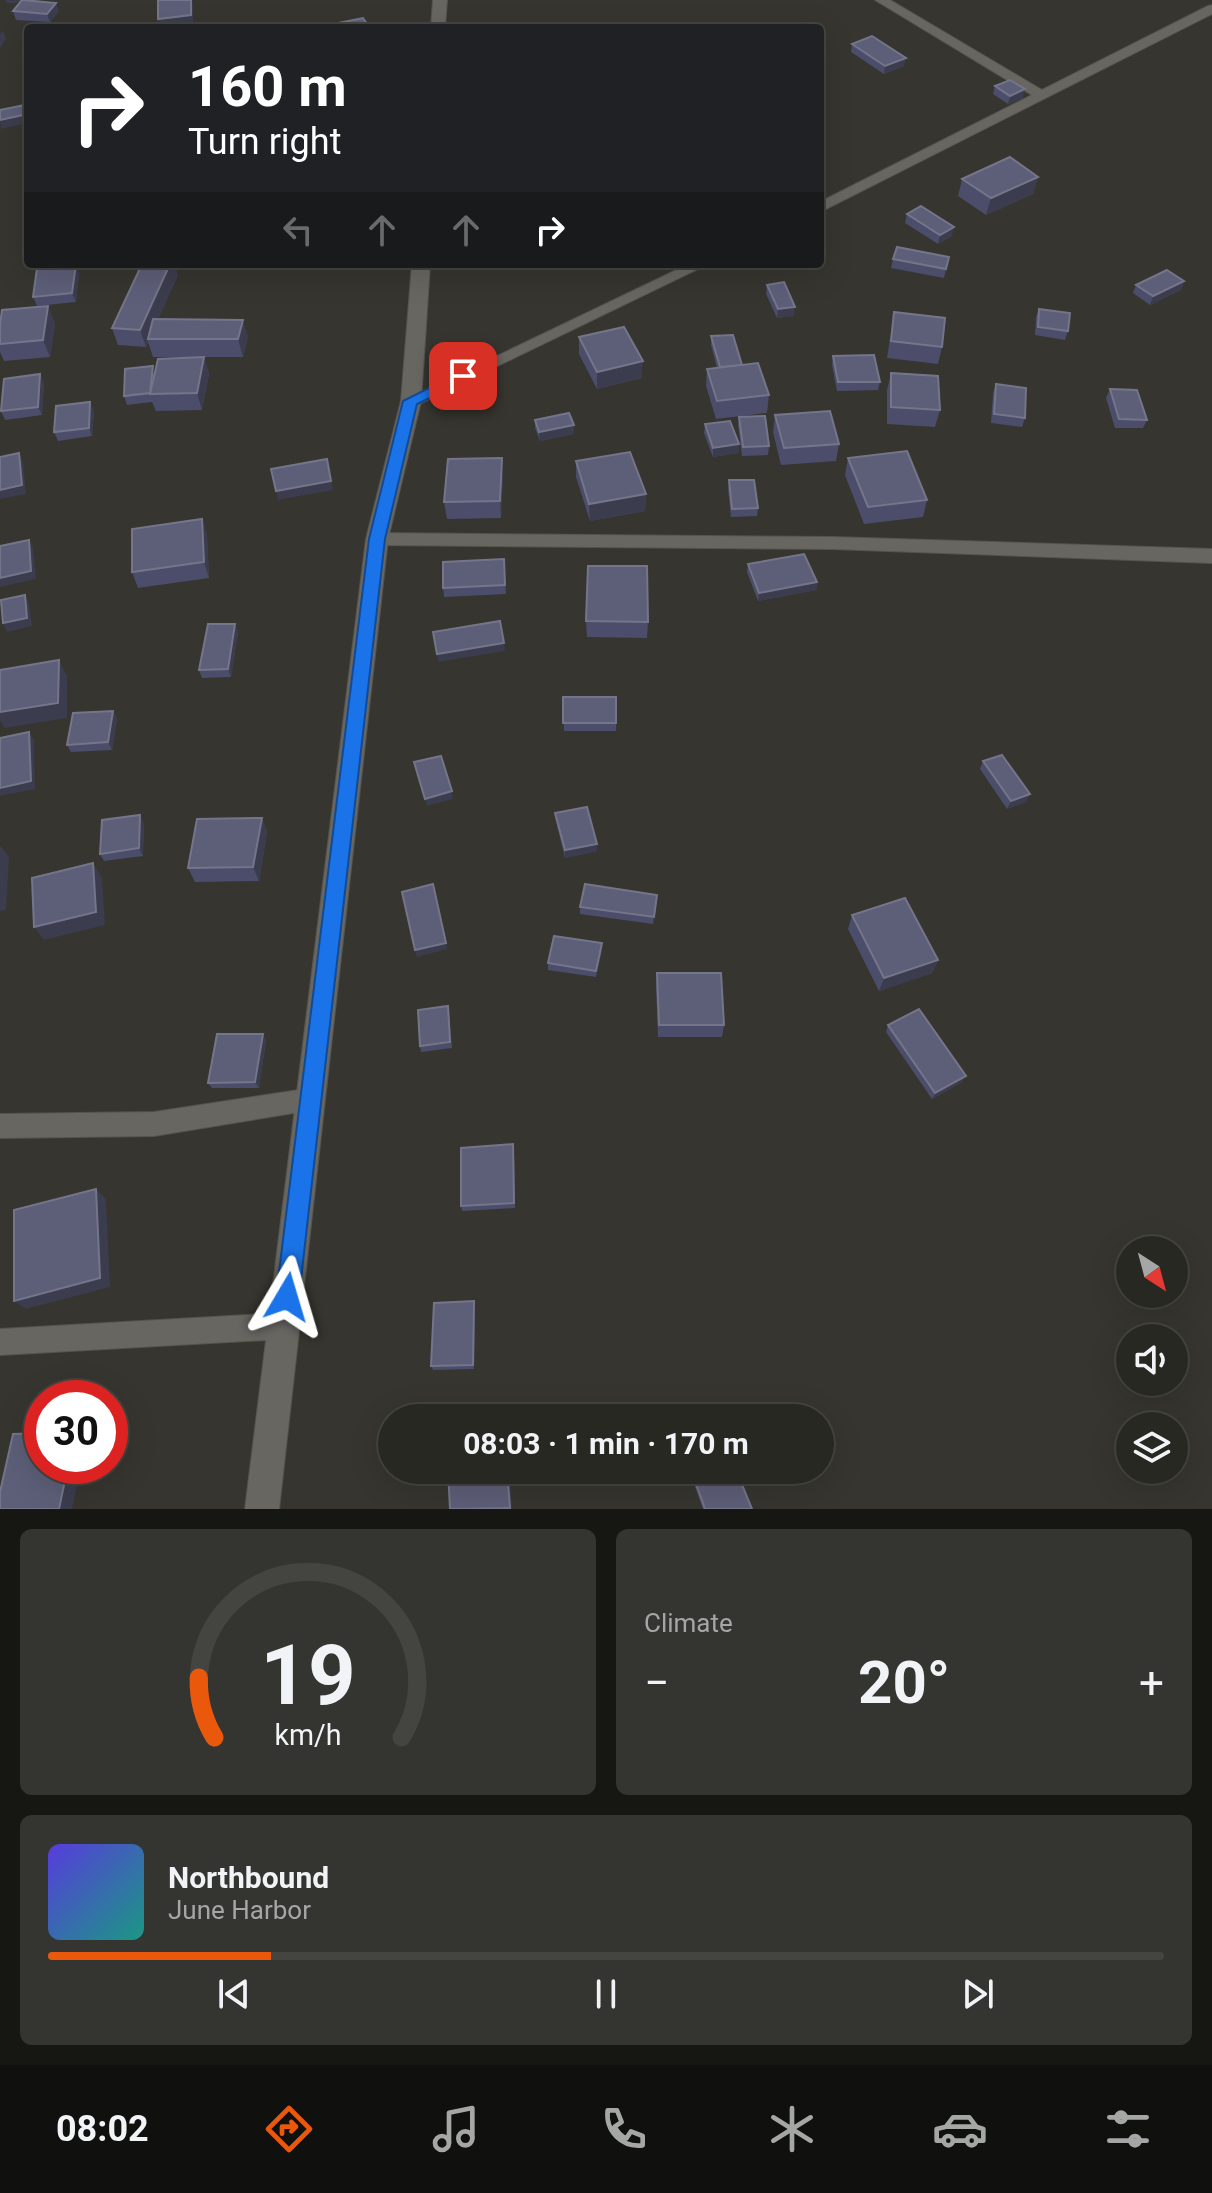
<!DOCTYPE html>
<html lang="en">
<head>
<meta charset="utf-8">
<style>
	:root { --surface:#282823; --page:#343430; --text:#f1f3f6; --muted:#a5a6a6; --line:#444441; --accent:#ea580c }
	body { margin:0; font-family:Roboto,sans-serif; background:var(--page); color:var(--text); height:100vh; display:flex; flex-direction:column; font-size:30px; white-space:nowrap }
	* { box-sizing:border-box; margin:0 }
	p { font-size:26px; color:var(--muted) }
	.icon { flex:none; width:44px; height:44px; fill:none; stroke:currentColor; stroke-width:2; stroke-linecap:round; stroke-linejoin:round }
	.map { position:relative; height:1509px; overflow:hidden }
	.side { display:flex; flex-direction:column; gap:20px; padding:20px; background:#161613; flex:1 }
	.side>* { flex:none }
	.guide { position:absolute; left:24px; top:24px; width:800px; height:244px; border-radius:8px; box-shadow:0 8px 32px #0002,0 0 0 2px var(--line); background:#202124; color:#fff; overflow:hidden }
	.needle { width:52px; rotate:144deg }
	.buttons { position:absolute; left:1116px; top:1236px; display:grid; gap:16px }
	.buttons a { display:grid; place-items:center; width:72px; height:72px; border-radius:50%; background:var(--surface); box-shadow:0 8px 32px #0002,0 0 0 2px var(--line); font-size:40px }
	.speed { position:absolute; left:24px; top:1380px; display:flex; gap:16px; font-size:40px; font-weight:700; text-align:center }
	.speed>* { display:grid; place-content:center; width:104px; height:104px; border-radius:50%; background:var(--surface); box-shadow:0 8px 32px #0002,0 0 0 2px var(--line); line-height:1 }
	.speed .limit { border:12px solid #d22; background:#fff; color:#111 }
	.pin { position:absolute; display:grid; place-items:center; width:68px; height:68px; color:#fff; margin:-34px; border-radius:16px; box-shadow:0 4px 12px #0006 }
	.me { position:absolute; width:88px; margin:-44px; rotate:7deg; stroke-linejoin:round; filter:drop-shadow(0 0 6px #0008) }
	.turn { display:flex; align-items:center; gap:28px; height:168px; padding:0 32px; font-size:36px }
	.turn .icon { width:104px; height:104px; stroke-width:2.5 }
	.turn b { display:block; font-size:56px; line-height:68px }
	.lanes { display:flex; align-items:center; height:76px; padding:0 32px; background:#0003; justify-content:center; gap:40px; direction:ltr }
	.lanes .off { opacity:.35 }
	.big { font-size:60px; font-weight:700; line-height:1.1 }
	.side .tile { flex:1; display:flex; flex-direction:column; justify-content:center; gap:12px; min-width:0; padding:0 28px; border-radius:12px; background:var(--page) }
	.side .dial { align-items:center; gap:0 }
	.dial svg { height:208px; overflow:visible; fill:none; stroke:var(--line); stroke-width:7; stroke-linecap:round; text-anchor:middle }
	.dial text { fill:var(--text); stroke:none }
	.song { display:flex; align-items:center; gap:24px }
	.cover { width:96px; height:96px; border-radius:12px; background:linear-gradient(135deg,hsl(250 70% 55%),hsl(170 70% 35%)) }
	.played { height:8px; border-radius:4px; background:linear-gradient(90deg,var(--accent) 20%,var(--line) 20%) }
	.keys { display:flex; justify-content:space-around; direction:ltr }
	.heat { display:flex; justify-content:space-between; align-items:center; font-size:44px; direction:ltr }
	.side .tiles { flex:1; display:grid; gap:20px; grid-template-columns:1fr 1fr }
	.tile:last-child { grid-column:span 2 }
	.trip { position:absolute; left:378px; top:1404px; width:456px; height:80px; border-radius:40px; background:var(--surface); box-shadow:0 8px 32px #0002,0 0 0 2px var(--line); font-weight:700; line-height:80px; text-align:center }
	.tab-bar { display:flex; height:128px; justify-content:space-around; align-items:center; background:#10100e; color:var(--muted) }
	.tab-bar .icon { width:56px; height:56px }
	.tab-bar .active { color:var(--accent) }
	.tab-bar b { font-size:36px; color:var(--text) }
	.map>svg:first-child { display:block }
</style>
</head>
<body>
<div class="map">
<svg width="1212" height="1509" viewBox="0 0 1212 1509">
	<rect width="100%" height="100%" fill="#36352f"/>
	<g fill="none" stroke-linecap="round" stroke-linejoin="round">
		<g stroke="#54534e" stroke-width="2">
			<g id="service">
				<polygon points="875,0 890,0 1042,90 1208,6 1212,5 1212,14 820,212 820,202 1032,95"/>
				<polygon points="689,264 708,264 417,405 411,406 403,401"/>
				<polygon points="377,533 832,537 1212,549 1212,563 832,549 377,545 368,539"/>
				<polygon points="312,1088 320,1091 324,1099 320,1107 312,1110 154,1136 0,1138 0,1114 154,1112"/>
				<polygon points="284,1313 293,1317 297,1326 293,1335 284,1339 0,1355 0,1329"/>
			</g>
		</g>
		<g stroke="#54534e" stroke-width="2">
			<g id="minor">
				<polygon points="433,0 447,0 445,28 431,28"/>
				<polygon points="412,264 430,264 421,401 388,539 279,1509 245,1509 366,539 401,401"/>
			</g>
		</g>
		<use href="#service" fill="#686661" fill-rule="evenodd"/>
		<use href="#minor" fill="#686661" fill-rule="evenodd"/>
	</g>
	<g fill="#4b4d6b">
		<polygon points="6,0 37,0 31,1 59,11 50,22 16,20 13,11 20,2 7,3"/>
		<polygon points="852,44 904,66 884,74 851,52"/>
		<polygon points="995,86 1023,98 1008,104 993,94"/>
		<polygon points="1038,177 1033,194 986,215 958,196 962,179"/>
		<polygon points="907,214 952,236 938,244 905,223"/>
		<polygon points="949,257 944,278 891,268 893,259"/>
		<polygon points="79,273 76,302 37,306 33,297"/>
		<polygon points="178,275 158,319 248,337 243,357 153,357 148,342 146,347 118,345 112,328"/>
		<polygon points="1184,281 1181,290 1150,305 1133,293 1136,285"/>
		<polygon points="767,285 794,316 777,318 766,294"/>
		<polygon points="48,306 55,324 50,357 4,361 0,352 0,324"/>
		<polygon points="1039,309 1068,331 1065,340 1035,335 1036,317"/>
		<polygon points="894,312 942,347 938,364 887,358"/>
		<polygon points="711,336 742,365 769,395 767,413 716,419 706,386 707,369 717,368 711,345"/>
		<polygon points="579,337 642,378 597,389 579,354"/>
		<polygon points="833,356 880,382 878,390 837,391 832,365"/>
		<polygon points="204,357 209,374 202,410 156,411 152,402 127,405 124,396 155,372"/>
		<polygon points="891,373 940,410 935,427 887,424 887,390"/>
		<polygon points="40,374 44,383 42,415 5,420 1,411"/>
		<polygon points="996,384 1025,418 1022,427 991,423 993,393"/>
		<polygon points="1110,389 1147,420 1143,428 1115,428 1106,398"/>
		<polygon points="94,411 92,436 58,441 54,432"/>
		<polygon points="775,415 839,444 836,461 781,465 773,432"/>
		<polygon points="739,417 769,446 768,455 742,456 738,425"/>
		<polygon points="535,420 574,425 574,434 540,441 535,428"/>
		<polygon points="705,424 739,444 738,453 713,457 704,433"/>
		<polygon points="848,458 927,500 923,517 864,524 845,475"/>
		<polygon points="576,461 646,494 645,511 590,521 576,477"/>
		<polygon points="503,475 501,518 447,519 444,502"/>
		<polygon points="729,480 758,508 757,516 731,517 728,489"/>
		<polygon points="202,519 207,536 209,578 138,588 132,572"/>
		<polygon points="504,559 506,594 444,597 443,588"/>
		<polygon points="748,564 817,582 816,590 758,601 747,572"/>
		<polygon points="586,621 648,622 647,638 587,637"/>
		<polygon points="238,632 231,677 202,678 199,670"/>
		<polygon points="563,697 616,697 616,731 564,731"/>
		<polygon points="113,711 117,719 112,750 71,752 67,745"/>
		<polygon points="983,761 1026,802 1007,809 980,769"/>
		<polygon points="555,813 597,851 565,858 556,821"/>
		<polygon points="262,818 267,833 259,881 195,882 188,868"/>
		<polygon points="144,823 143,856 104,861 100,854"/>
		<polygon points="657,895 653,924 580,914 580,907"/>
		<polygon points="852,915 938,960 932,973 879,991 848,929"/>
		<polygon points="602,943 602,950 596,977 548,970 548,963"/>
		<polygon points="657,973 724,1025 722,1037 658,1037 656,986"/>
		<polygon points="449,1012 452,1048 421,1052 420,1046"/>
		<polygon points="888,1025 962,1082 932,1099 886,1032"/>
		<polygon points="266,1040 259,1088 212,1088 208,1083"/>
		<polygon points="514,1149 515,1208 462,1211 461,1206"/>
		<polygon points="474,1301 475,1305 474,1369 433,1370 431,1366"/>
		<polygon points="689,1470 736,1470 752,1509 703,1509"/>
	</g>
	<g fill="#3b3c4d">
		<polygon points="6,0 37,0 7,3"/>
		<polygon points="191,0 192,0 193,3 193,24 161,27 158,19"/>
		<polygon points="56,3 59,11 50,22 47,14"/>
		<polygon points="3,30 6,39 0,48 0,34"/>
		<polygon points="906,58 904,66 884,74 885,66"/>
		<polygon points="1025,89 1023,98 1008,104 1010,96"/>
		<polygon points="28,114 28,123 1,129 0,120"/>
		<polygon points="1038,177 1033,194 986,215 991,198"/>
		<polygon points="954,227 952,236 938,244 940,235"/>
		<polygon points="76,264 79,273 76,302 72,293"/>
		<polygon points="170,264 175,264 178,275 149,339 148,339 148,342 146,347 140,330"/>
		<polygon points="1184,281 1181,290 1150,305 1153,296"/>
		<polygon points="48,306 55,324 50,357 43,340"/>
		<polygon points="795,307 794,316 777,318 778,309"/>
		<polygon points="243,320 248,337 243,357 238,339"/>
		<polygon points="204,357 209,374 202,410 197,393"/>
		<polygon points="643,361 642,378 597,389 597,372"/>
		<polygon points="40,374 44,383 42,415 38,407"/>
		<polygon points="90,402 94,411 92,436 89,428"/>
		<polygon points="574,425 574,434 540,441 539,432"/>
		<polygon points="739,444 738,453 713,457 713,448"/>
		<polygon points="19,453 23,462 26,494 0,499 0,490"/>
		<polygon points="502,458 503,475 501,518 500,501"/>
		<polygon points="327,459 333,490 278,500 276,491"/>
		<polygon points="646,494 645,511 590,521 589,504"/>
		<polygon points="202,519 207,536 209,578 204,562"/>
		<polygon points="29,540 33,548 36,579 0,587 0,578"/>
		<polygon points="817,582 816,590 758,601 759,593"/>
		<polygon points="25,595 29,603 32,626 7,632 3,623"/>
		<polygon points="235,624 238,632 231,677 228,669"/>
		<polygon points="504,643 505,651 438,662 437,654"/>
		<polygon points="59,660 67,676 67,718 5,728 0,721 0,712"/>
		<polygon points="113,711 117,719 112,750 108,742"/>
		<polygon points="29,732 34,740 35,789 0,796 0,788"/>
		<polygon points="452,791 453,799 427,806 425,799"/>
		<polygon points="1030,794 1026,802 1007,809 1011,801"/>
		<polygon points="140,815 144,823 143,856 139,848"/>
		<polygon points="262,818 267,833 259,881 253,867"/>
		<polygon points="597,844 597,851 565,858 565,850"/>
		<polygon points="0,845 9,857 6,910 0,911"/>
		<polygon points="93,863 102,878 105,925 44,940 34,927"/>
		<polygon points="446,943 447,949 417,957 415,950"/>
		<polygon points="602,943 602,950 596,977 596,971"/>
		<polygon points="938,960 932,973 879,991 884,978"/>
		<polygon points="263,1034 266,1040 259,1088 255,1082"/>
		<polygon points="966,1076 962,1082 932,1099 935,1093"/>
		<polygon points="96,1189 106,1199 110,1287 26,1309 14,1301"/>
		<polygon points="474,1301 475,1305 474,1369 473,1365"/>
		<polygon points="68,1466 81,1466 72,1509 59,1509"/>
		<polygon points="507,1470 509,1470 512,1509 510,1508"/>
	</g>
	<g fill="#5d5e78" stroke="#74758a" stroke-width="2">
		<polygon points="22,0 23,0 56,3 47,14 13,11"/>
		<polygon points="158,0 191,0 191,15 158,19"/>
		<polygon points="363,18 370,28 335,28 333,24"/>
		<polygon points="872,36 906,58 885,66 852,44"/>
		<polygon points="1010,80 1025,89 1010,96 995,86"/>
		<polygon points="25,105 28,114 0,120 0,110"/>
		<polygon points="1010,157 1038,177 991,198 962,179"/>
		<polygon points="921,206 954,227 940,235 907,214"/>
		<polygon points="897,247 949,257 946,269 893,259"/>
		<polygon points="76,264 72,293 33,297 37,268"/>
		<polygon points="142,264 170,264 140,330 112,328"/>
		<polygon points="1167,270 1184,281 1153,296 1136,285"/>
		<polygon points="784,282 795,307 778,309 767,285"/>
		<polygon points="48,306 43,340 0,344 0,324 2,310"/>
		<polygon points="1039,309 1070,313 1068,331 1038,327"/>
		<polygon points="894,312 945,318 942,347 891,341"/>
		<polygon points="153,319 243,320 238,339 148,339"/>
		<polygon points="624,327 643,361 597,372 579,337"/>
		<polygon points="733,335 742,365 720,367 711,336"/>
		<polygon points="874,355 880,382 838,382 833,356"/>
		<polygon points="204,357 197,393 150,394 158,359"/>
		<polygon points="758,363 769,395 717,401 707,369"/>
		<polygon points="153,366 150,393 124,396 125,369"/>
		<polygon points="891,373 938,376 940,410 891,407"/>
		<polygon points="40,374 38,407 1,411 4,379"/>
		<polygon points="996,384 1026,388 1025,418 994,414"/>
		<polygon points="1110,389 1137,390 1147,420 1119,419"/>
		<polygon points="90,402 89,428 54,432 56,406"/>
		<polygon points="830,411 839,444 784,448 775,415"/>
		<polygon points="569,413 574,425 539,432 535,420"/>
		<polygon points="765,416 769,446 743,447 739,417"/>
		<polygon points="730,421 739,444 713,448 705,424"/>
		<polygon points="907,451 927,500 868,507 848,458"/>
		<polygon points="630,452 646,494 589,504 576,461"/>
		<polygon points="19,453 22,485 0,490 0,457"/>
		<polygon points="502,458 500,501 444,502 448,459"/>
		<polygon points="327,459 331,481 276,491 271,469"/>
		<polygon points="729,480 754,480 758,508 732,509"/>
		<polygon points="202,519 204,562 132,572 132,529"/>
		<polygon points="29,540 31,571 0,578 0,546"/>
		<polygon points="804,554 817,582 759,593 748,564"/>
		<polygon points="504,559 505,585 443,588 443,562"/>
		<polygon points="588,566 647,566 648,622 586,621"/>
		<polygon points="25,595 27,618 3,623 1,600"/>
		<polygon points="500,621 504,643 437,654 433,632"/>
		<polygon points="208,624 235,624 228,669 199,670"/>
		<polygon points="59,660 58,703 0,712 0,670"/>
		<rect x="563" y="697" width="53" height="26"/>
		<polygon points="113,711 108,742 67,745 73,713"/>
		<polygon points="29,732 31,781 0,788 0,738"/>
		<polygon points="1002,755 1030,794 1011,801 983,761"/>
		<polygon points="441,756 452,791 425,799 414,762"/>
		<polygon points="587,807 597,844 565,850 555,813"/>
		<polygon points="140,815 139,848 100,854 102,820"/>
		<polygon points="262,818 253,867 188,868 197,819"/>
		<polygon points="93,863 96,912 34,927 32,878"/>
		<polygon points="433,884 446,943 415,950 402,892"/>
		<polygon points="585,884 657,895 654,917 580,907"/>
		<polygon points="905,898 938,960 884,978 852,915"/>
		<polygon points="554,936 602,943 596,971 548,963"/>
		<polygon points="657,973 721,973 724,1025 659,1025"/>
		<polygon points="448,1006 450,1042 420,1046 418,1010"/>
		<polygon points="919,1009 966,1076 935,1093 888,1025"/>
		<polygon points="217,1034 263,1034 255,1082 208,1083"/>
		<polygon points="513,1144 514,1203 461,1206 461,1148"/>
		<polygon points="96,1189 100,1278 14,1301 14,1210"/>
		<polygon points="474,1301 473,1365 431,1366 434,1303"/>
		<polygon points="42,1433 42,1466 68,1466 59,1509 0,1509 0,1492 13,1434"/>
		<polygon points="448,1470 507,1470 510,1508 450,1509"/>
		<polygon points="691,1470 736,1470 752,1509 705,1509"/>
	</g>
	<polygon fill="#1a73e8" stroke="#114b97" stroke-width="2" points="463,371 468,373 468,380 417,404 385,539 299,1297 295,1306 287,1309 279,1306 276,1297 369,539 403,401"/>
</svg>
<div class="buttons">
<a><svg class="needle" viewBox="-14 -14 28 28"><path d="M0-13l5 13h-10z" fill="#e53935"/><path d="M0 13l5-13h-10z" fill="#a5a6a6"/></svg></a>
<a><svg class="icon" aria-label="sound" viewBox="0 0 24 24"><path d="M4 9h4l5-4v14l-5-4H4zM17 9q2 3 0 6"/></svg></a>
<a><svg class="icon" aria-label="layers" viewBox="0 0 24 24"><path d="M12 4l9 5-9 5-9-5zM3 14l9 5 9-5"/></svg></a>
</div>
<div class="speed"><div class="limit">30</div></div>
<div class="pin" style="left:463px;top:376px;background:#d93025"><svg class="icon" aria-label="arrive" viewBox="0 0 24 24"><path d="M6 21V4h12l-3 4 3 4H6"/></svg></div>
<svg class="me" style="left:287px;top:1297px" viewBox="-20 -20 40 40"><path d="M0-17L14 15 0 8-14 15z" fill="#1a73e8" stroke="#fff" stroke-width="4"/></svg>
<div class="trip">08:03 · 1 min · 170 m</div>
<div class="guide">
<div class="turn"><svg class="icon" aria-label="right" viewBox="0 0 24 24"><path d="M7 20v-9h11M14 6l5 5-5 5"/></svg><div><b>160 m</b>Turn right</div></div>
<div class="lanes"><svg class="icon off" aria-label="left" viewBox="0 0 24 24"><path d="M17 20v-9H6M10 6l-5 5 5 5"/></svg><svg class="icon off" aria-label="ahead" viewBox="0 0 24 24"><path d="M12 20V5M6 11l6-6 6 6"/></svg><svg class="icon off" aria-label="ahead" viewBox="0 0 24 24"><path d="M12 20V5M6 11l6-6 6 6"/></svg><svg class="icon" aria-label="right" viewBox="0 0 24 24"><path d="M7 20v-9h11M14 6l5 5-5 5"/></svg></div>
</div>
</div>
<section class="side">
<div class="tiles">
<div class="tile dial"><svg viewBox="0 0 100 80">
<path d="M14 69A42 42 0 1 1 86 69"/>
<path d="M14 69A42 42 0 0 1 8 46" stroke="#ea580c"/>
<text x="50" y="56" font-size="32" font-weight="700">19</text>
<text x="50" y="72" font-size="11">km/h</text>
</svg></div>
<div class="tile"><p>Climate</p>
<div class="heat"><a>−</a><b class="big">20°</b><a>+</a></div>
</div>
<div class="tile">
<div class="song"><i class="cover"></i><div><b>Northbound</b><p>June Harbor</p></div></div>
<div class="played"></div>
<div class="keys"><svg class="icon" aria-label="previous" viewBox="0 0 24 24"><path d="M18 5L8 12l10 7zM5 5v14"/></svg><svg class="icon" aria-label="pause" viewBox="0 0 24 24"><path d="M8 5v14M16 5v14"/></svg><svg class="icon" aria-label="next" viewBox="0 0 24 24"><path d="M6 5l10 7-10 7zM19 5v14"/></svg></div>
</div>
</div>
</section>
<nav class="tab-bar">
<b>08:02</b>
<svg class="icon active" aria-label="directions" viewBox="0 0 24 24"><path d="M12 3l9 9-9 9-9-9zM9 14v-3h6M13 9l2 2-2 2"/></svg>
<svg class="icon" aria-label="music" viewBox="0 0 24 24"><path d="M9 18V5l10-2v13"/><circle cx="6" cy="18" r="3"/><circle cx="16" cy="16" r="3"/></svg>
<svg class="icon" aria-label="phone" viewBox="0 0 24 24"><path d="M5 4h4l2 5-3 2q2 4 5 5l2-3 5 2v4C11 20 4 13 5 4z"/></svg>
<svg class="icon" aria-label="climate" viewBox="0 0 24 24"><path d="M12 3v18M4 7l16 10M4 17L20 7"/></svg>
<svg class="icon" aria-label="car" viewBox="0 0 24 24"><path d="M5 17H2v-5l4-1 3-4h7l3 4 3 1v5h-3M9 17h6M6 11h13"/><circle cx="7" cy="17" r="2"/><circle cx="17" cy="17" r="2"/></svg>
<svg class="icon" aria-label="filters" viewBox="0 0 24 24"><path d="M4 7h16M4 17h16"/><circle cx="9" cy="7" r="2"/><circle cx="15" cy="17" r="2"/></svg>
</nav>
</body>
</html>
